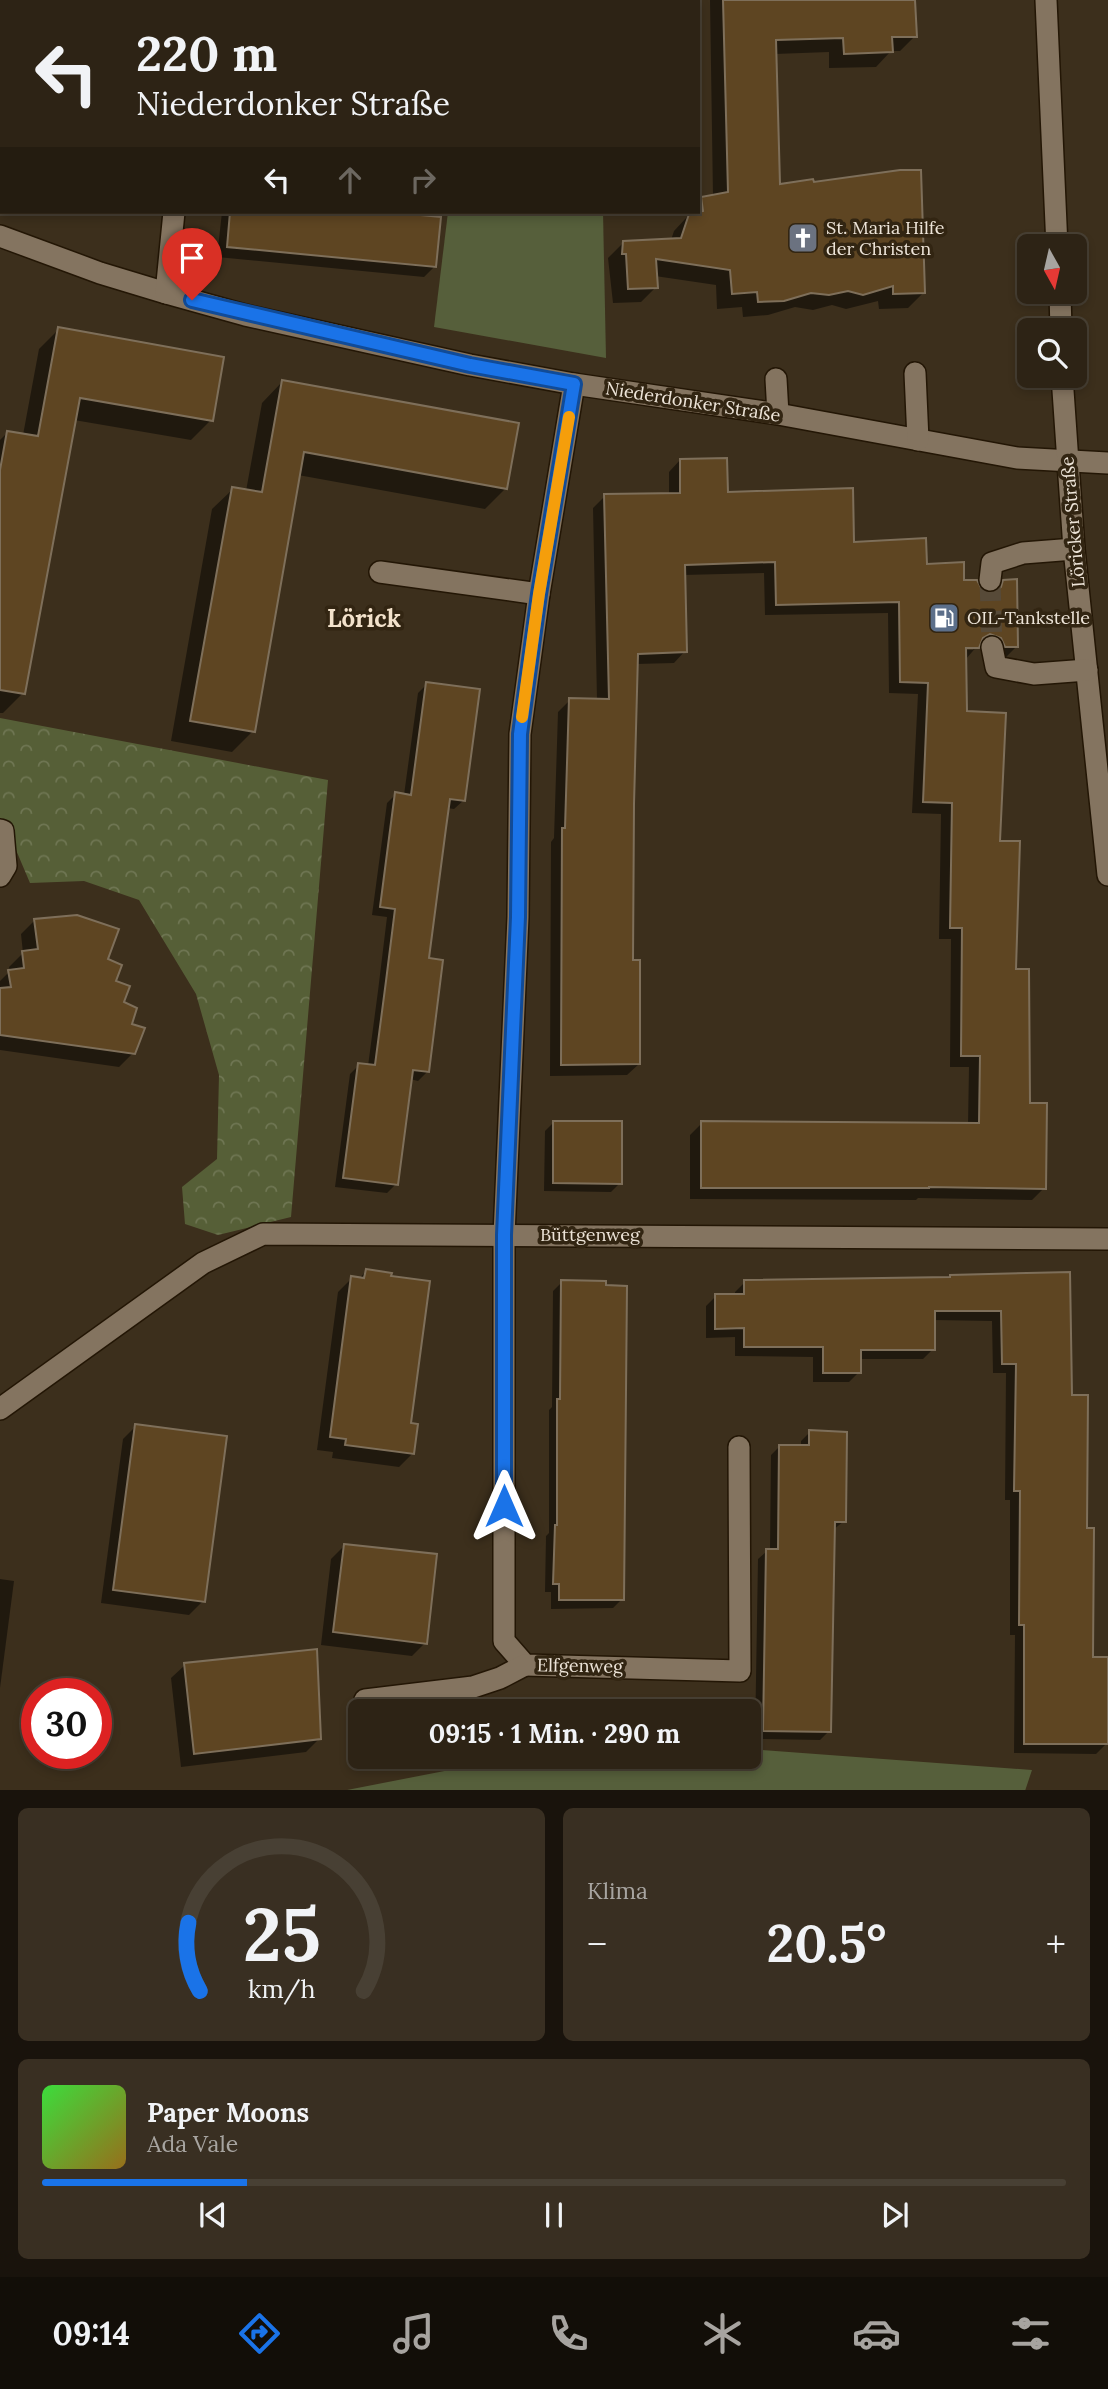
<!DOCTYPE html>
<html lang="de">
<head>
<meta charset="utf-8">
<style>
	:root { --surface:#2d2315; --page:#392f22; --text:#f1f3f6; --muted:#a7a4a0; --line:#484034; --accent:#1a73e8 }
	body { margin:0; font-family:Lora,serif; background:var(--page); color:var(--text); height:100vh; display:flex; flex-direction:column; font-size:26px; white-space:nowrap }
	* { box-sizing:border-box; margin:0 }
	p { font-size:23px; color:var(--muted) }
	.icon { flex:none; width:38px; height:38px; fill:none; stroke:currentColor; stroke-width:2; stroke-linecap:round; stroke-linejoin:round }
	.map { position:relative; height:1790px; overflow:hidden }
	.side { display:flex; flex-direction:column; gap:18px; padding:18px; background:#19130c; flex:1 }
	.side>* { flex:none }
	.banner { position:absolute; left:0px; top:0px; width:700px; height:214px; box-shadow:0 4px 10px #0003,0 0 0 2px var(--line); background:#2d2315; color:var(--text); overflow:hidden }
	.needle { width:46px; rotate:172deg }
	.buttons { position:absolute; left:1017px; top:234px; display:grid; gap:14px }
	.buttons a { display:grid; place-items:center; width:70px; height:70px; border-radius:10px; background:var(--surface); box-shadow:0 4px 10px #0003,0 0 0 2px var(--line); font-size:35px }
	.speed { position:absolute; left:21px; top:1678px; display:flex; gap:14px; font-size:35px; font-weight:700; text-align:center }
	.speed>* { display:grid; place-content:center; width:91px; height:91px; border-radius:50%; background:var(--surface); box-shadow:0 4px 10px #0003,0 0 0 2px var(--line); line-height:1 }
	.speed .limit { border:10px solid #d22; background:#fff; color:#111 }
	.pin { position:absolute; display:grid; place-items:center; width:60px; height:60px; color:#fff; margin:-72px -30px; border-radius:50% 50% 50% 0; rotate:-45deg; box-shadow:0 0 7px #0007 }
	.pin .icon { rotate:45deg }
	.me { position:absolute; width:77px; margin:-38px; rotate:0deg; stroke-linejoin:round; filter:drop-shadow(0 0 5px #0008) }
	.turn { display:flex; align-items:center; gap:24px; height:147px; padding:0 21px; font-size:32px }
	.turn .icon { width:91px; height:91px; stroke-width:2.5 }
	.turn b { display:block; font-size:49px; line-height:60px }
	.lanes { display:flex; align-items:center; height:66px; padding:0 21px; background:#0003; justify-content:center; gap:35px; direction:ltr }
	.lanes .off { opacity:.35 }
	.big { font-size:52px; font-weight:700; line-height:1.1 }
	.side .tile { flex:1; display:flex; flex-direction:column; justify-content:center; gap:10px; min-width:0; padding:0 24px; border-radius:10px; background:var(--page) }
	.side .dial { align-items:center; gap:0 }
	.dial svg { height:182px; overflow:visible; fill:none; stroke:var(--line); stroke-width:7; stroke-linecap:round; text-anchor:middle }
	.dial text { fill:var(--text); stroke:none }
	.song { display:flex; align-items:center; gap:21px }
	.cover { width:84px; height:84px; border-radius:10px; background:linear-gradient(135deg,hsl(120 70% 55%),hsl(40 70% 35%)) }
	.played { height:7px; border-radius:4px; background:linear-gradient(90deg,var(--accent) 20%,var(--line) 20%) }
	.keys { display:flex; justify-content:space-around; direction:ltr }
	.heat { display:flex; justify-content:space-between; align-items:center; font-size:38px; direction:ltr }
	.side .tiles { flex:1; display:grid; gap:18px; grid-template-columns:1fr 1fr }
	.tile:last-child { grid-column:span 2 }
	.trip { position:absolute; left:348px; top:1699px; width:413px; height:70px; border-radius:10px; background:var(--surface); box-shadow:0 4px 10px #0003,0 0 0 2px var(--line); font-weight:700; line-height:70px; text-align:center }
	.tabs { display:flex; height:112px; justify-content:space-around; align-items:center; background:#120e08; color:var(--muted) }
	.tabs .icon { width:49px; height:49px }
	.tabs .active { color:var(--accent) }
	.tabs b { font-size:32px; color:var(--text) }
	.map>svg:first-child { display:block }
</style>
</head>
<body>
<div class="map">
<svg width="1108" height="1791" viewBox="0 0 1108 1791">
	<defs>
		<pattern id="forest-crowns" width="20" height="18" patternUnits="userSpaceOnUse" patternTransform="scale(1.75)"><rect width="20" height="18" fill="#565f37"/><path d="M2 6a3 3 0 1 1 6 0M12 15a3 3 0 1 1 6 0" fill="none" stroke="#6f7653"/></pattern>
	</defs>
	<rect width="100%" height="100%" fill="#3c2f1c"/>
	<g fill="#565f3b">
		<rect x="413" y="0" width="184" height="2"/>
		<polygon points="448,212 603,212 606,358 434,327"/>
		<polygon points="749,1749 1032,1770 1025,1791 347,1790 516,1757 749,1757"/>
	</g>
	<polygon fill="url(#forest-crowns)" points="0,718 328,780 291,1217 218,1235 185,1224 182,1187 217,1159 219,1075 196,994 139,900 84,881 30,883 5,824 0,823"/>
	<g fill="#0007" fill-rule="evenodd">
		<polygon points="245,0 319,0 245,2"/>
		<polygon points="710,0 914,0 915,36 900,51 891,51 876,67 829,68 829,52 775,54 778,186 923,293 908,308 879,309 878,301 846,309 832,305 813,310 795,307 768,315 743,317 742,307 717,309 716,285 655,276 656,287 641,302 613,303 608,258 623,243 671,240 674,231 687,217 687,214 689,212 698,212 698,202 702,199 713,197"/>
		<rect x="0" y="74" width="2" height="76"/>
		<polygon points="222,212 388,212 388,215 435,266 424,277 217,257"/>
		<polygon points="59,329 211,420 191,440 74,420 23,693 3,713 0,713 0,440 8,432 23,435 39,349"/>
		<polygon points="282,382 506,488 485,509 298,475 253,731 232,752 171,741 212,509 233,489 246,491 262,403"/>
		<path d="M680,460L727,493L853,544L926,566L982,592L992,594L1004,581L1016,647L1005,658L978,645L966,659L965,713L998,843L1028,1104L1044,1188L1032,1200L918,1198L916,1200L690,1199V1135L702,1123L968,1125L969,1067H950L951,939H939L941,814L912,813L918,694L889,693L888,613L765,615L764,573L683,575L685,651L674,663L636,664L631,961L639,1064L627,1075L550,1076L551,842L554,838L558,712L570,700H597L593,508L605,496L669,495V472ZM977,646L973,650H957V647Z"/>
		<polygon points="427,684 464,800 454,809 447,808 427,960 427,1072 418,1081 410,1079 396,1184 387,1193 335,1187 350,1074 359,1065 368,1066 378,991 387,917 372,915 387,803 396,794 404,795 418,693"/>
		<polygon points="34,921 106,960 129,1025 133,1053 119,1067 0,1050 0,981 10,971 9,967 23,953 21,934"/>
		<polygon points="554,1122 620,1183 611,1192 544,1191 545,1131"/>
		<polygon points="366,1271 409,1424 413,1453 399,1467 332,1458 333,1452 317,1450 338,1292 352,1278 359,1279"/>
		<polygon points="1069,1274 1070,1397 1085,1529 1091,1659 1106,1744 1096,1754 1014,1753 1015,1635 1010,1635 1010,1500 1005,1500 1006,1373 993,1373 992,1321 933,1320 933,1349 923,1359 859,1359 859,1372 849,1382 813,1382 813,1357 735,1356 735,1337 706,1338 706,1306 716,1296 735,1296 735,1292 745,1282 948,1279"/>
		<polygon points="562,1282 622,1599 613,1608 551,1609 551,1592 545,1592 546,1536 549,1533 549,1410 552,1407 553,1291"/>
		<polygon points="136,1426 203,1601 189,1615 101,1603 123,1439"/>
		<polygon points="810,1432 844,1521 833,1530 829,1731 820,1740 755,1739 758,1559 767,1551 770,1551 771,1455 780,1446 801,1446 801,1441"/>
		<polygon points="344,1546 425,1643 412,1656 321,1645 331,1559"/>
		<polygon points="0,1579 14,1581 0,1688"/>
		<polygon points="185,1665 319,1739 306,1752 181,1767 171,1678"/>
	</g>
	<g fill="#5e4522" stroke="#7e6f5a" stroke-width="2">
		<polygon points="723,0 915,0 917,37 892,37 893,52 844,54 843,38 776,40 780,184 813,179 814,182 900,170 921,170 925,293 893,294 893,286 863,295 848,291 829,295 811,293 784,301 758,302 757,292 732,294 730,270 656,259 658,288 628,289 626,254 622,254 623,241 681,238 689,214 703,211 701,197 728,192"/>
		<polygon points="230,212 390,212 441,217 436,267 227,247"/>
		<polygon points="58,327 224,357 213,421 80,398 25,694 0,690 0,470 7,431 38,436"/>
		<polygon points="282,380 519,423 507,489 304,452 255,732 190,721 232,487 262,492"/>
		<polygon points="727,458 728,492 853,488 854,542 926,538 927,564 964,562 964,580 977,580 983,591 995,592 1001,587 1003,580 1017,579 1018,647 1005,647 1001,638 990,634 983,638 979,648 966,648 967,711 1006,713 1000,841 1020,841 1016,969 1029,969 1030,1103 1047,1103 1046,1189 929,1187 929,1188 701,1188 701,1121 979,1123 980,1056 961,1056 962,928 950,928 952,803 923,802 928,683 900,682 899,602 776,605 775,562 685,565 687,652 638,654 634,804 633,960 640,960 640,1064 561,1065 562,828 565,828 569,698 609,699 604,494 680,493 680,459"/>
		<polygon points="426,682 480,689 465,801 450,799 446,828 429,958 443,960 429,1072 413,1070 398,1185 343,1178 358,1063 375,1065 386,981 395,909 380,907 395,792 411,795"/>
		<polygon points="77,915 119,929 108,959 122,965 116,981 130,986 124,1002 137,1008 132,1024 145,1028 135,1054 0,1035 0,988 11,987 8,970 24,968 22,951 38,949 34,919"/>
		<polygon points="553,1121 622,1121 622,1184 553,1183"/>
		<polygon points="366,1269 392,1273 391,1276 430,1281 411,1423 418,1424 414,1454 345,1445 346,1439 330,1437 351,1276 364,1278"/>
		<polygon points="1070,1272 1072,1395 1088,1395 1087,1528 1094,1528 1093,1657 1108,1657 1108,1744 1024,1744 1024,1625 1019,1625 1020,1491 1014,1491 1016,1364 1002,1364 1001,1311 935,1311 935,1350 861,1350 861,1373 823,1373 823,1347 744,1347 744,1328 715,1329 715,1294 744,1294 744,1280 950,1277 950,1275"/>
		<polygon points="561,1280 606,1281 606,1285 627,1286 624,1600 559,1600 559,1584 553,1584 555,1525 557,1525 557,1399 560,1399"/>
		<polygon points="135,1424 227,1436 205,1602 113,1590"/>
		<polygon points="809,1430 847,1432 846,1522 835,1522 831,1732 763,1731 766,1549 778,1549 779,1445 809,1445"/>
		<polygon points="344,1544 437,1554 427,1644 333,1632"/>
		<polygon points="317,1649 321,1739 194,1754 184,1663"/>
	</g>
	<g fill="none" stroke-linecap="round" stroke-linejoin="round">
		<polyline stroke="#574a38" stroke-width="21" stroke-dasharray="21 10" stroke-linecap="butt" points="990,580 992,647"/>
		<g stroke="#231605" stroke-width="24">
			<g id="minor">
				<polyline points="1046,0 1057,247"/>
				<polyline points="194,2 194,0"/>
				<polyline points="0,236 100,273 166,293 245,315 470,365 574,384 778,414 1017,458 1108,463"/>
				<polyline points="1060,292 1061,331"/>
				<polyline points="166,293 174,212"/>
				<polyline points="915,373 918,440"/>
				<polyline points="1062,376 1074,549 1108,875"/>
				<polyline points="776,379 778,414"/>
				<polyline points="574,384 539,594 520,734 518,917 504,1235 504,1641 525,1665 740,1671 739,1447"/>
				<polyline points="380,572 539,594"/>
				<polyline points="990,580 992,563 1023,553 1074,549"/>
				<polyline points="992,647 996,667 1034,674 1087,670"/>
				<polyline points="0,830 3,831 6,866 0,876"/>
				<polyline points="0,1409 203,1263 263,1234 1108,1239"/>
				<polyline points="365,1700 473,1687 500,1678 525,1665"/>
			</g>
		</g>
		<use href="#minor" stroke="#847460" stroke-width="21"/>
	</g>
	<g fill="none" stroke-linecap="round" stroke-linejoin="round">
		<g stroke="#114b97" stroke-width="18">
			<polyline id="route" points="192,300 470,365 574,384 539,594 520,734 518,917 504,1235 504,1506"/>
		</g>
		<use href="#route" stroke="#1a73e8" stroke-width="12"/>
		<polyline stroke="#f59e0b" stroke-width="12" points="522,717 539,594 569,417"/>
	</g>
	<defs>
		<g id="church-square" transform="scale(1.575)"><rect x="-9" y="-9" width="18" height="18" rx="4" fill="#6b7280" stroke="#322512"/><path d="M-1.2-6h2.4v3.5h3.3v2.4h-3.3V6h-2.4V-.1h-3.3v-2.4h3.3Z" fill="#fff"/></g>
		<g id="fuel-square" transform="scale(1.575)"><rect x="-9" y="-9" width="18" height="18" rx="4" fill="#5c6f8a" stroke="#322512"/><path d="M-5.5-6h7V0h2V4h1.3V-2.5L3-4.5l.8-.8L6-3V5H2.5V1h-1V6h-7ZM-4.2-4.7v3.2H.2V-4.7Z" fill="#fff"/></g>
	</defs>
	<g fill-rule="evenodd">
		<use href="#church-square" x="803" y="238"/>
		<use href="#fuel-square" x="944" y="618"/>
	</g>
	<g text-anchor="middle" stroke-width="7" stroke-linejoin="round" paint-order="stroke">
		<g font-size="18" fill="#ede4d8" stroke="#322512" text-anchor="start">
			<text x="826" y="234">St. Maria Hilfe<tspan x="826" dy="21">der Christen</tspan></text>
			<text x="967" y="624">OIL-Tankstelle</text>
		</g>
		<g font-size="18" fill="#ede4d8" stroke="#322512">
			<text transform="translate(693 402) rotate(9)" y="6">Niederdonker Straße</text>
			<text transform="translate(1073 522) rotate(-95)" y="6">Löricker Straße</text>
			<text x="590" y="1241">Büttgenweg</text>
			<text transform="translate(580 1666) rotate(1)" y="6">Elfgenweg</text>
		</g>
		<g font-size="24" font-weight="bold" fill="#f3e2cb" stroke="#322512">
			<text x="364" y="627">Lörick</text>
		</g>
	</g>
</svg>
<div class="buttons">
<a><svg class="needle" viewBox="-14 -14 28 28"><path d="M0-13l5 13h-10z" fill="#e53935"/><path d="M0 13l5-13h-10z" fill="#a7a4a0"/></svg></a>
<a><svg class="icon" aria-label="search" viewBox="0 0 24 24"><circle cx="10" cy="10" r="6"/><path d="M15 15l6 6"/></svg></a>
</div>
<div class="speed"><div class="limit">30</div></div>
<div class="pin" style="left:192px;top:300px;background:#d93025"><svg class="icon" aria-label="arrive" viewBox="0 0 24 24"><path d="M6 21V4h12l-3 4 3 4H6"/></svg></div>
<svg class="me" style="left:504px;top:1506px" viewBox="-20 -20 40 40"><path d="M0-17L14 15 0 8-14 15z" fill="#1a73e8" stroke="#fff" stroke-width="4"/></svg>
<div class="trip">09:15 · 1 Min. · 290 m</div>
<div class="banner">
<div class="turn"><svg class="icon" aria-label="left" viewBox="0 0 24 24"><path d="M17 20v-9H6M10 6l-5 5 5 5"/></svg><div><b>220 m</b>Niederdonker Straße</div></div>
<div class="lanes"><svg class="icon" aria-label="left" viewBox="0 0 24 24"><path d="M17 20v-9H6M10 6l-5 5 5 5"/></svg><svg class="icon off" aria-label="ahead" viewBox="0 0 24 24"><path d="M12 20V5M6 11l6-6 6 6"/></svg><svg class="icon off" aria-label="right" viewBox="0 0 24 24"><path d="M7 20v-9h11M14 6l5 5-5 5"/></svg></div>
</div>
</div>
<section class="side">
<div class="tiles">
<div class="tile dial"><svg viewBox="0 0 100 80">
<path d="M14 69A42 42 0 1 1 86 69"/>
<path d="M14 69A42 42 0 0 1 9 39" stroke="#1a73e8"/>
<text x="50" y="56" font-size="32" font-weight="700">25</text>
<text x="50" y="72" font-size="11">km/h</text>
</svg></div>
<div class="tile"><p>Klima</p>
<div class="heat"><a>−</a><b class="big">20.5°</b><a>+</a></div>
</div>
<div class="tile">
<div class="song"><i class="cover"></i><div><b>Paper Moons</b><p>Ada Vale</p></div></div>
<div class="played"></div>
<div class="keys"><svg class="icon" aria-label="previous" viewBox="0 0 24 24"><path d="M18 5L8 12l10 7zM5 5v14"/></svg><svg class="icon" aria-label="pause" viewBox="0 0 24 24"><path d="M8 5v14M16 5v14"/></svg><svg class="icon" aria-label="next" viewBox="0 0 24 24"><path d="M6 5l10 7-10 7zM19 5v14"/></svg></div>
</div>
</div>
</section>
<nav class="tabs">
<b>09:14</b>
<svg class="icon active" aria-label="directions" viewBox="0 0 24 24"><path d="M12 3l9 9-9 9-9-9zM9 14v-3h6M13 9l2 2-2 2"/></svg>
<svg class="icon" aria-label="music" viewBox="0 0 24 24"><path d="M9 18V5l10-2v13"/><circle cx="6" cy="18" r="3"/><circle cx="16" cy="16" r="3"/></svg>
<svg class="icon" aria-label="phone" viewBox="0 0 24 24"><path d="M5 4h4l2 5-3 2q2 4 5 5l2-3 5 2v4C11 20 4 13 5 4z"/></svg>
<svg class="icon" aria-label="climate" viewBox="0 0 24 24"><path d="M12 3v18M4 7l16 10M4 17L20 7"/></svg>
<svg class="icon" aria-label="car" viewBox="0 0 24 24"><path d="M5 17H2v-5l4-1 3-4h7l3 4 3 1v5h-3M9 17h6M6 11h13"/><circle cx="7" cy="17" r="2"/><circle cx="17" cy="17" r="2"/></svg>
<svg class="icon" aria-label="filters" viewBox="0 0 24 24"><path d="M4 7h16M4 17h16"/><circle cx="9" cy="7" r="2"/><circle cx="15" cy="17" r="2"/></svg>
</nav>
</body>
</html>
